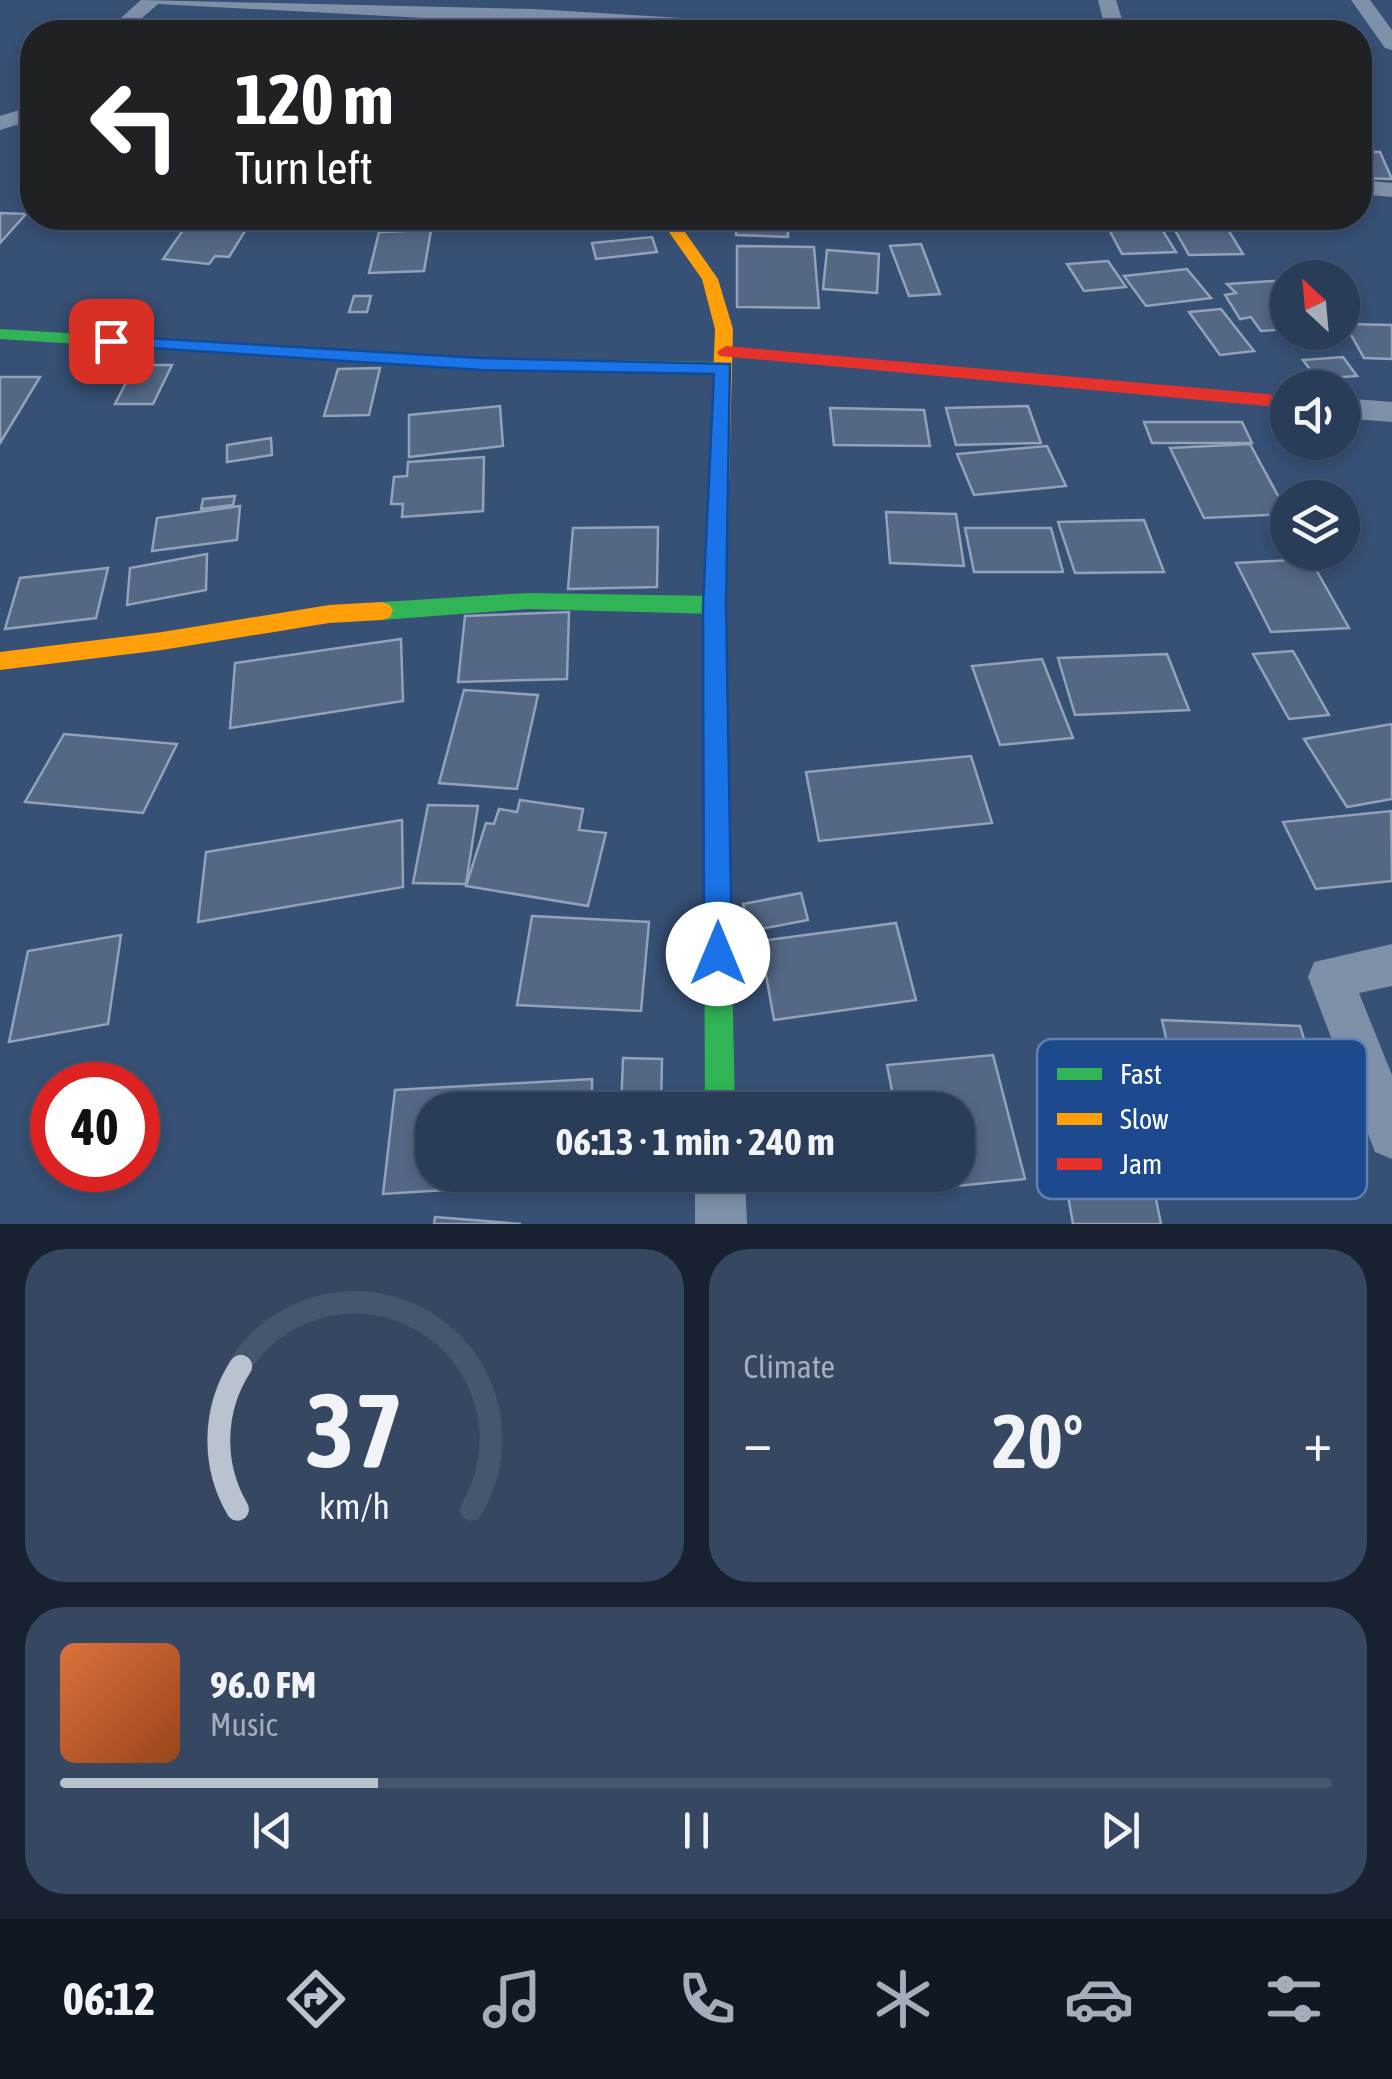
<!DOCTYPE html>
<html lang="en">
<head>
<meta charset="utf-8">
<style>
	:root { --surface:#293c58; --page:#354761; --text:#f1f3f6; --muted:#a5adba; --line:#45566e; --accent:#b9c2cf }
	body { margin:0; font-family:"Asap Condensed",sans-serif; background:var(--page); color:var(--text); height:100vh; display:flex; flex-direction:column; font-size:38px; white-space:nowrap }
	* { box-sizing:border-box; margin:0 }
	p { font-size:32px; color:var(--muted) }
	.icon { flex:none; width:55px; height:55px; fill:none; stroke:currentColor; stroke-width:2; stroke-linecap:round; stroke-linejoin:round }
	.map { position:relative; height:1224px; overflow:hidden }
	.drawer { display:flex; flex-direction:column; gap:25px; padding:25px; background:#172130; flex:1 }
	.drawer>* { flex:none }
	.hud { position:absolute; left:20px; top:20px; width:1352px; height:210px; border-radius:40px; box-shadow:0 5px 15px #0003,0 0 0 2px var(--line); background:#202124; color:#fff; overflow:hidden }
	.needle { width:65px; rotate:334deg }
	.buttons { position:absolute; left:1270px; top:260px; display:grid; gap:20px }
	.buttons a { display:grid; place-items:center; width:90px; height:90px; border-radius:50%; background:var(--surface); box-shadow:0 5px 15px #0003,0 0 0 2px var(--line); font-size:50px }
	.speed { position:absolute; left:30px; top:1062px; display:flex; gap:20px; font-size:50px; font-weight:700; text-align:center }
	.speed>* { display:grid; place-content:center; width:130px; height:130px; border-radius:50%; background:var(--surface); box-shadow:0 5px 15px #0003,0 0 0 2px var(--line); line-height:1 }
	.speed .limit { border:15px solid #d22; background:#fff; color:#111 }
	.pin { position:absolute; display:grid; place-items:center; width:85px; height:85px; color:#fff; margin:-42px; border-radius:20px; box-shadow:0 5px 15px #0006 }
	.me { position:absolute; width:110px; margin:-55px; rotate:0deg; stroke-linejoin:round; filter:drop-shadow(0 0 8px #0008) }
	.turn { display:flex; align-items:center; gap:35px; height:210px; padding:0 50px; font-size:45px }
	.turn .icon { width:130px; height:130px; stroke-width:2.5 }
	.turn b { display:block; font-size:70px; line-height:85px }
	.big { font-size:75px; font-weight:700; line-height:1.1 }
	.drawer .card { flex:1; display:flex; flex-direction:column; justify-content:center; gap:15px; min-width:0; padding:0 35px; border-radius:40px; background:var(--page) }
	.drawer .dial { align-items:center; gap:0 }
	.dial svg { height:260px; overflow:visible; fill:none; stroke:var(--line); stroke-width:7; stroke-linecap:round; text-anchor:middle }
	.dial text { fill:var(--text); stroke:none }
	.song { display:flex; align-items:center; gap:30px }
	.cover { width:120px; height:120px; border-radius:15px; background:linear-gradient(135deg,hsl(20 70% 55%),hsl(20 70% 35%)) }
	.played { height:10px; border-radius:5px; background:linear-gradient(90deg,var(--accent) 25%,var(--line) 25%) }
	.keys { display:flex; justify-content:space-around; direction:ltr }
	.heat { display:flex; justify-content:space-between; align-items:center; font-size:55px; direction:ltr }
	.drawer .tiles { flex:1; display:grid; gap:25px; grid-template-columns:1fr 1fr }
	.card:last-child { grid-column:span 2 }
	.trip { position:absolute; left:415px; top:1092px; width:560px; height:100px; border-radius:40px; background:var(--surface); box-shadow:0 5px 15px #0003,0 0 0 2px var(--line); font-weight:700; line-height:100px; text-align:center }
	.menu { display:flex; height:160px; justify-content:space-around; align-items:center; background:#101823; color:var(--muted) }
	.menu .icon { width:70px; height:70px }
	.menu .selected { color:var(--accent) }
	.menu b { font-size:45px; color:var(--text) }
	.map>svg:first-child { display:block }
</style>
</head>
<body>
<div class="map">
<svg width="1392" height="1224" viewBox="0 0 1392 1224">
	<rect width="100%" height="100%" fill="#375075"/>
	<g fill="#546785" stroke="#93a2b7" stroke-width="2.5">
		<polygon points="276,20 272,32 239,32 242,22"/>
		<polygon points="557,23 562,32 523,32 521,27"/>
		<polygon points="1360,152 1380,152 1392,179 1360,178"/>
		<polygon points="0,213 26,214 0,243"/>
		<polygon points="737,218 788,218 788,237 736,235"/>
		<polygon points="1103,218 1155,218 1176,252 1122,254"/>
		<polygon points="1168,218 1221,218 1243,254 1189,255"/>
		<polygon points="190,220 250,223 229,257 215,256 209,264 163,259"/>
		<polygon points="431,230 424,271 369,273 379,232"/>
		<polygon points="652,237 657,252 596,259 592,243"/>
		<polygon points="921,244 940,294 909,296 890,246"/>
		<polygon points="737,246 814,247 819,308 737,307"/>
		<polygon points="827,250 879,254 877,293 823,289"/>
		<polygon points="1108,261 1126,287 1084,291 1067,264"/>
		<polygon points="1187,269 1211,298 1146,306 1124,276"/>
		<polygon points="1287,280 1288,329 1261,331 1251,317 1240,319 1225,295 1236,293 1227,284"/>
		<polygon points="354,296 371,296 367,312 349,312"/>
		<polygon points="1221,309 1254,351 1220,355 1189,312"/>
		<polygon points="1345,324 1392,325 1392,359 1364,358"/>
		<polygon points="1343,357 1357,376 1317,379 1303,360"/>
		<polygon points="135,365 172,365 153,404 115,404"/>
		<polygon points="380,368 369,415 324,416 338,369"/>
		<polygon points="0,377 40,377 0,443"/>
		<polygon points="500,406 503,446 409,457 409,415"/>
		<polygon points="1028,406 1041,443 956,445 946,408"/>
		<polygon points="830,408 924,410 930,446 834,445"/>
		<polygon points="1144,422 1242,422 1252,443 1152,443"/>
		<polygon points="271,438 272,455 227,462 227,445"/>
		<polygon points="1250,444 1288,514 1204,518 1170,448"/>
		<polygon points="1047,446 1066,486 974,495 957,454"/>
		<polygon points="484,457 483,511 402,517 403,504 391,504 394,477 407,476 408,462"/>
		<polygon points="235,496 233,505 201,509 203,499"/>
		<polygon points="240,506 237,540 152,551 157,518"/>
		<polygon points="886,512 956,514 964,566 890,563"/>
		<polygon points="1144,520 1164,572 1075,573 1058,522"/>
		<polygon points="658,527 657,587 568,589 573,528"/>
		<polygon points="965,528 1051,528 1063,572 974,572"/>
		<polygon points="207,554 206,590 127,605 130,568"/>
		<polygon points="1310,559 1349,628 1271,632 1236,563"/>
		<polygon points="108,568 96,618 5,629 20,578"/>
		<polygon points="569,612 567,679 458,682 465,616"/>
		<polygon points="401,639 403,701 230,728 235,663"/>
		<polygon points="1293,651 1329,715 1289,719 1253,654"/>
		<polygon points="1167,654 1189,710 1075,715 1058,658"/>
		<polygon points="1042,659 1073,738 1000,745 972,666"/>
		<polygon points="464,690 538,695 517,789 439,783"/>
		<polygon points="1392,724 1392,799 1347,807 1304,739"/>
		<polygon points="64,734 177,744 143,813 25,802"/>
		<polygon points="971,756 992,823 819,841 806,772"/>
		<polygon points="520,800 583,809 579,830 606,833 588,906 466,886 486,823 494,824 499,809 517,812"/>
		<polygon points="428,805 478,806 466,884 413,883"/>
		<polygon points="1391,811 1392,881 1316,889 1283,822"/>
		<polygon points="402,820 403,887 198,922 206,852"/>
		<polygon points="801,893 808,920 750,931 743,904"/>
		<polygon points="532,916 649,922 641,1011 517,1005"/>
		<polygon points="896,923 916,1000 774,1020 760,941"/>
		<polygon points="121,935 108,1024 9,1042 28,951"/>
		<polygon points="1162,1020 1300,1026 1330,1125 1184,1118"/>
		<polygon points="993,1055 1025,1179 918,1190 915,1175 958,1175 958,1110 877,1110 876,1103 894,1101 887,1065"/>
		<polygon points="623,1058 662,1059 661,1110 621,1110"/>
		<polygon points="592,1079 592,1110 432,1110 432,1175 592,1175 592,1181 383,1194 395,1090"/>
		<polygon points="1063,1167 1150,1169 1161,1224 1073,1224"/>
		<polygon points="435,1217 521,1224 434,1224"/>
	</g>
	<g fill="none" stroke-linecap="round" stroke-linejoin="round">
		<g fill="#7e91a8" fill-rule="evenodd">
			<polygon points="141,0 534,9 812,26 822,32 595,27 596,32 576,32 574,26 158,4 126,32 105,32"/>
			<polygon points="1098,0 1116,0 1126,32 1106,32"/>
			<polygon points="1351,0 1370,0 1392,30 1392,50 1385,48"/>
			<polygon points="32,106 32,120 0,130 0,116"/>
			<polygon points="1360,180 1392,183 1392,197 1360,194"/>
			<polygon points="1342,398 1392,402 1392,422 1342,418"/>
			<polygon points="1392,944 1392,986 1359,993 1392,1075 1392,1159 1375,1152 1308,977 1314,962"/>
			<polygon points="695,1175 745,1175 747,1224 695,1224"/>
		</g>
		<g fill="#30b455" fill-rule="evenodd">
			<polygon points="0,329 481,358 724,362 733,368 724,374 481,370 0,339"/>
			<polygon points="528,593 714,596 725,605 714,614 528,609 382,620 374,617 371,611 374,605 382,602"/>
			<polygon points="714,630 722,633 725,639 735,1110 705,1110 703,639 706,633"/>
		</g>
		<g fill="#ff9f0a" fill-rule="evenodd">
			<polygon points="659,218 675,218 718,279 733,329 725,639 722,645 706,645 703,639 715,329 702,279"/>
			<polygon points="382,602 390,605 393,611 390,617 382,620 329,623 162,650 0,670 0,652 162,632 329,605"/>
		</g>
		<polygon fill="#e5322d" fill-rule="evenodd" points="726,346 1288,396 1288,408 720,356 717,352"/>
	</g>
	<polygon fill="#1a73e8" stroke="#114b97" stroke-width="2.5" points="111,336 481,358 730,364 726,605 732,954 728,964 718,968 708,964 704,954 703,605 714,374 481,370 105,345 102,341"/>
	<rect x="1037" y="1039" width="330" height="160" rx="15" fill="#1d4a8f" stroke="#6180b1" stroke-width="2.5"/>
	<rect x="1057" y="1068" width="45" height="12" fill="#30b455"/>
	<rect x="1057" y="1113" width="45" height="12" fill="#ff9f0a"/>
	<rect x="1057" y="1158" width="45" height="12" fill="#e5322d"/>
	<g font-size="28" fill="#fff">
		<text x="1120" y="1084">Fast</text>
		<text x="1120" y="1129">Slow</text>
		<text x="1120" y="1174">Jam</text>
	</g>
</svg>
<div class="buttons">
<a><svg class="needle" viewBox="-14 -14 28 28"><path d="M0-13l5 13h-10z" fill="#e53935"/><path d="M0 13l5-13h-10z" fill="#a5adba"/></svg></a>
<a><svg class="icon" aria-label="sound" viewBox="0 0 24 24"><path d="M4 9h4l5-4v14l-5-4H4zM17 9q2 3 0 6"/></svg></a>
<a><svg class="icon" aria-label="layers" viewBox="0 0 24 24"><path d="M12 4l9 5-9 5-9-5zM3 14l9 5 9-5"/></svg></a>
</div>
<div class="speed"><div class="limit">40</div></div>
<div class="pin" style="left:111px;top:341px;background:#d93025"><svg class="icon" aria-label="arrive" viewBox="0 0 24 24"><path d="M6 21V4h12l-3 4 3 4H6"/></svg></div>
<svg class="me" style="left:718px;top:954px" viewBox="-20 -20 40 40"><circle r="19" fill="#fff"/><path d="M0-13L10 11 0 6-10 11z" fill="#1a73e8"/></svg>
<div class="trip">06:13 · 1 min · 240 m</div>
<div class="hud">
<div class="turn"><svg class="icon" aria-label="left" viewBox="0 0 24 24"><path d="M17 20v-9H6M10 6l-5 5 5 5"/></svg><div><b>120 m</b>Turn left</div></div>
</div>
</div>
<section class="drawer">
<div class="tiles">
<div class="card dial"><svg viewBox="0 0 100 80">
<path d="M14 69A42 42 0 1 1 86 69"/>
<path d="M14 69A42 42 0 0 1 15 25" stroke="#b9c2cf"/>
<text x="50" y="56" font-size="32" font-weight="700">37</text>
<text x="50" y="72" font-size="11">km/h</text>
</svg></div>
<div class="card"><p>Climate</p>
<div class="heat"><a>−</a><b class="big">20°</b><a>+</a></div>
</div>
<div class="card">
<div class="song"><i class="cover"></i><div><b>96.0 FM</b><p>Music</p></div></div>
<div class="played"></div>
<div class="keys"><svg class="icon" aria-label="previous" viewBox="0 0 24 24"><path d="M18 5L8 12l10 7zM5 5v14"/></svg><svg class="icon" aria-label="pause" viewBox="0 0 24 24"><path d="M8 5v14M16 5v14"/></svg><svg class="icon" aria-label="next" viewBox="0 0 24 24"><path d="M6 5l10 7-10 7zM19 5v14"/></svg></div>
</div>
</div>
</section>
<nav class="menu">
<b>06:12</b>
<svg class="icon selected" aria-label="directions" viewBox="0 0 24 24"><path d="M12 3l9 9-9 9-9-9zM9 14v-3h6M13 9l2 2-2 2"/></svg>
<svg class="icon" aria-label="music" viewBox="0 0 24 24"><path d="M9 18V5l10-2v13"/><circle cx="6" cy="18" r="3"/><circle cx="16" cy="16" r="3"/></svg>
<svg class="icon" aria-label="phone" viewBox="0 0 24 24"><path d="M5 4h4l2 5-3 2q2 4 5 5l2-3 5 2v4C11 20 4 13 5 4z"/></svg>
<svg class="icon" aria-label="climate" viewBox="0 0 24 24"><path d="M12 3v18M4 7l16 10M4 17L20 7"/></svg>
<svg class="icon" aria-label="car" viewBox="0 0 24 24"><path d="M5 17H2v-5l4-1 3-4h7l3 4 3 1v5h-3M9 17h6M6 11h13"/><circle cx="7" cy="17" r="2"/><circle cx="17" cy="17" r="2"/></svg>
<svg class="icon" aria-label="filters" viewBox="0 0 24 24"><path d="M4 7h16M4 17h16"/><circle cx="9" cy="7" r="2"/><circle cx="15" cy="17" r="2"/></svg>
</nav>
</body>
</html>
